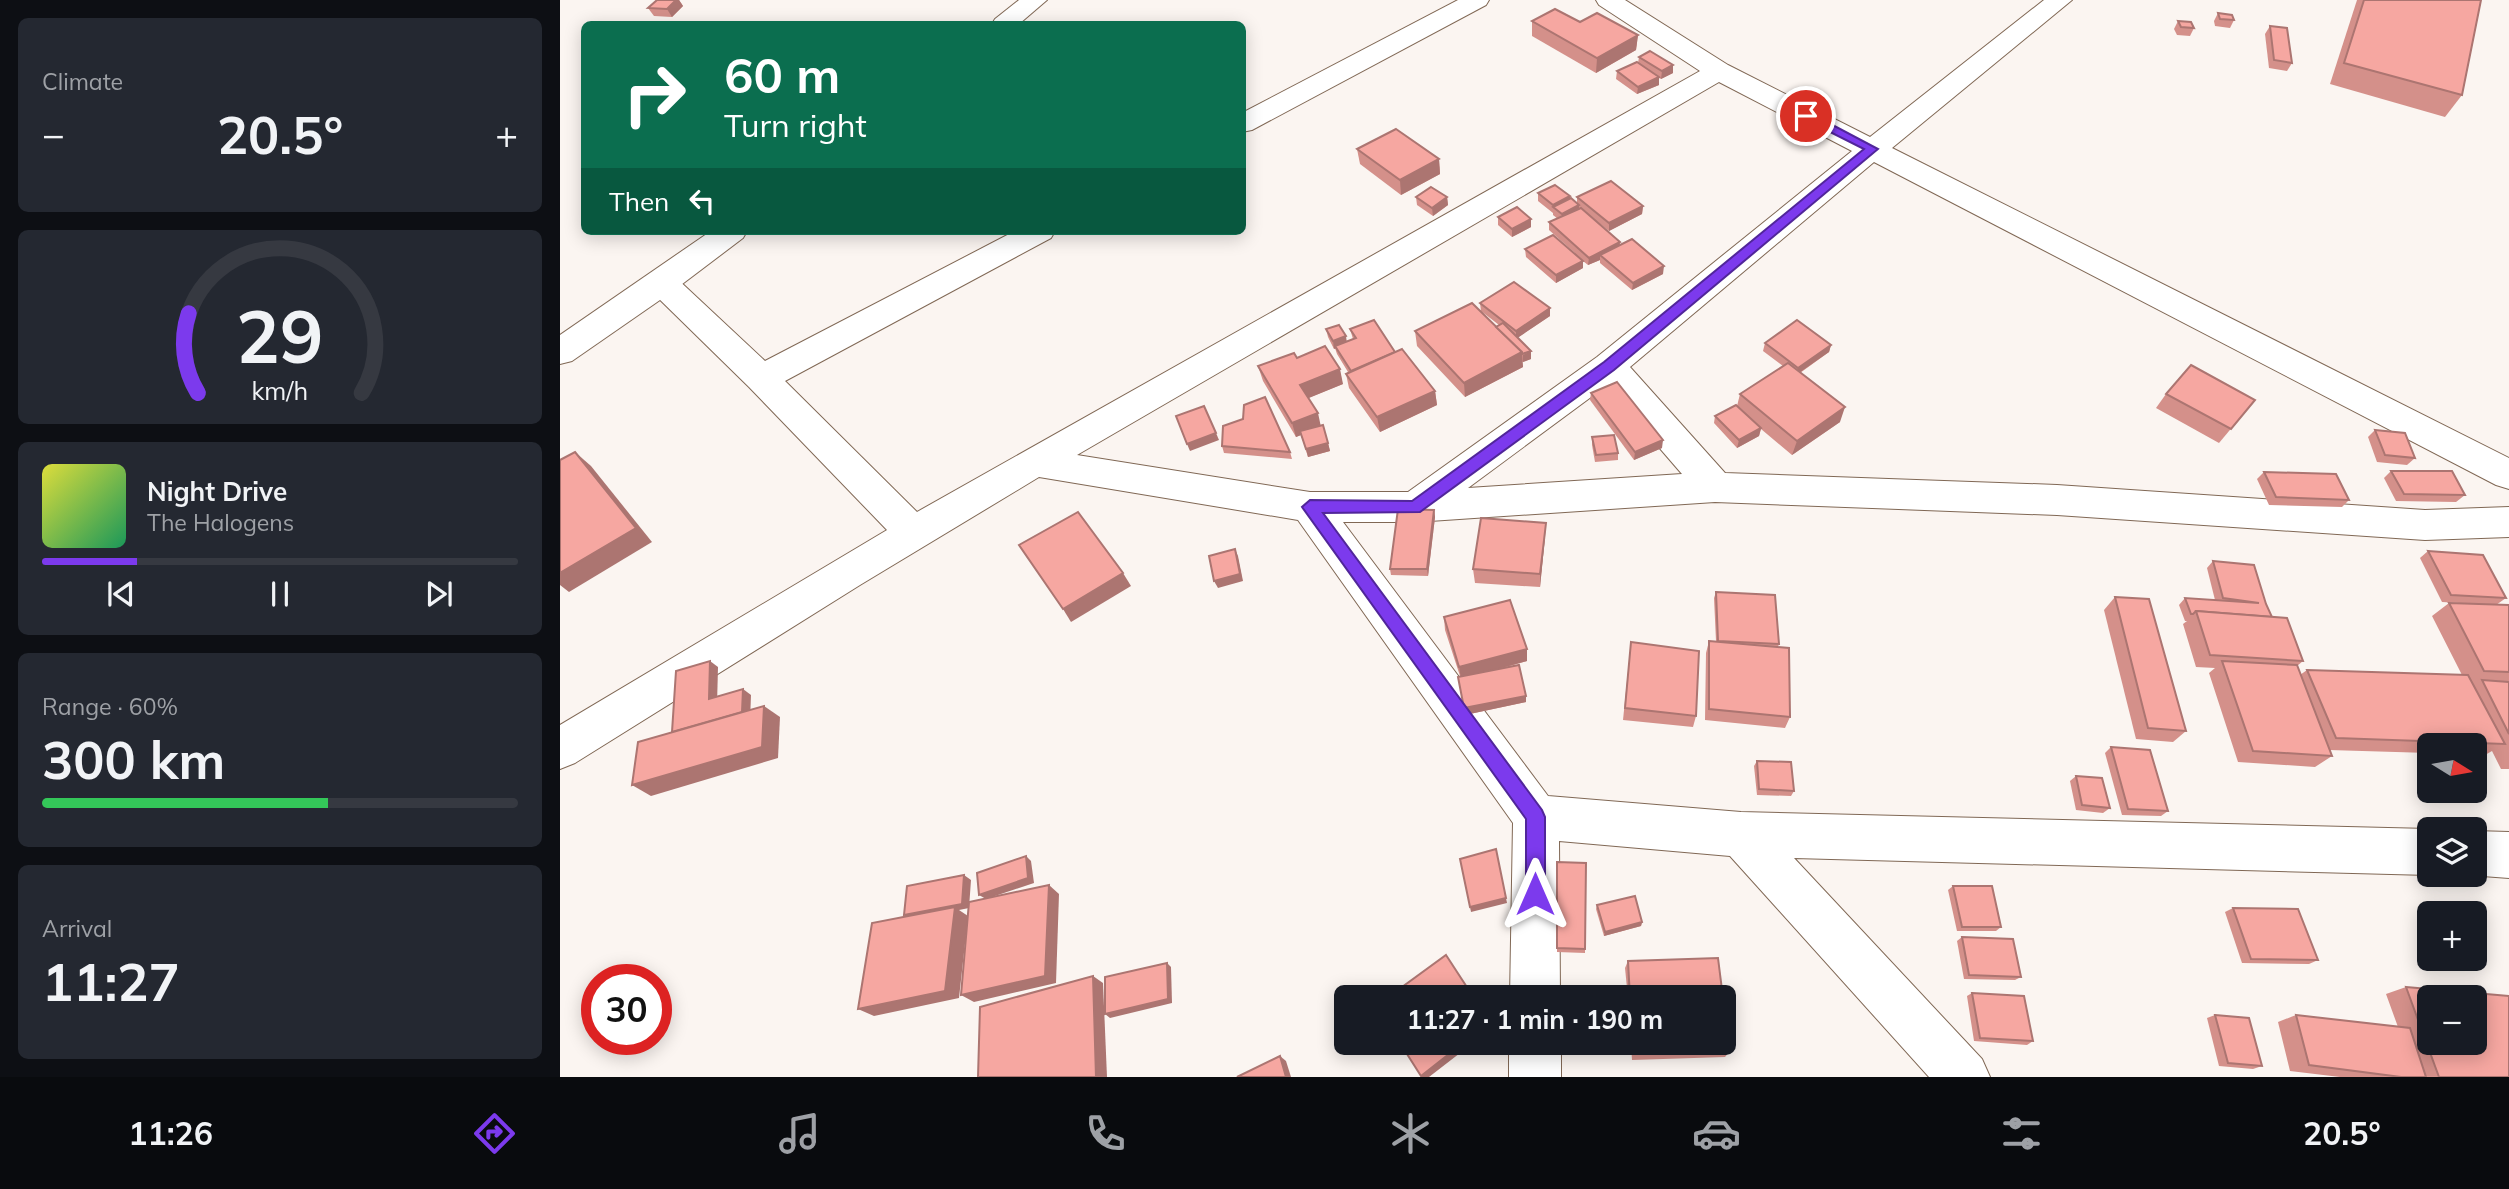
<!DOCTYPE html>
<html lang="en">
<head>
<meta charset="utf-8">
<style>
	:root { --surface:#171b24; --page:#242831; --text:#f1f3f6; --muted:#9ea1a6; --line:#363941; --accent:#7c3aed }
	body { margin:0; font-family:Mulish,sans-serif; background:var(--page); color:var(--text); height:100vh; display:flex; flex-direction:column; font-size:26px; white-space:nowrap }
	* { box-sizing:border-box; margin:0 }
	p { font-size:23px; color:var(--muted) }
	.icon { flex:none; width:38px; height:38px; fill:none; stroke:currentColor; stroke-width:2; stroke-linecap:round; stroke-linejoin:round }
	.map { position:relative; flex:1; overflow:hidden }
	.panel { display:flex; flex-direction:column; gap:18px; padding:18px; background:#0d0f14; width:560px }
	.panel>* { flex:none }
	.guide { position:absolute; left:21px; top:21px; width:665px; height:214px; border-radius:10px; box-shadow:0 4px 18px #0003; background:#0b6e4f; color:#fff; overflow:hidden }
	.needle { width:46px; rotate:101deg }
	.buttons { position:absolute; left:1857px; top:733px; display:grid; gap:14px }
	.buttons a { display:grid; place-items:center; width:70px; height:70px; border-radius:10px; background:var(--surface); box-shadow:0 4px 18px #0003; font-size:35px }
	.speed { position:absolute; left:21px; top:964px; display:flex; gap:14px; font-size:35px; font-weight:700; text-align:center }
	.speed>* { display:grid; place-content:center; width:91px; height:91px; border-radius:50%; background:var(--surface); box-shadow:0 4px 18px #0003; line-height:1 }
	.speed .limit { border:10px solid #d22; background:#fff; color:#111 }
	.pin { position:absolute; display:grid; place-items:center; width:60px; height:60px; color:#fff; margin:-30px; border:4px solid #fff; border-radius:50%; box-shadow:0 2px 7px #0007 }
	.me { position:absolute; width:77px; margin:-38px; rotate:0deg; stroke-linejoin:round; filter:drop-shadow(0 0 5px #0008) }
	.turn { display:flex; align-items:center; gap:24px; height:147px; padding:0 28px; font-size:32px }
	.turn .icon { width:91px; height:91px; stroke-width:2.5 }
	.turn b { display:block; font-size:49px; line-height:60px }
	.then { display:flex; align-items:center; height:66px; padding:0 28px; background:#0003; gap:14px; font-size:26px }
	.big { font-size:52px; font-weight:700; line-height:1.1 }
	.panel .card { flex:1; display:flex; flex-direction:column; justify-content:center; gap:10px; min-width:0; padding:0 24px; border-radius:10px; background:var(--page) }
	.panel .dial { align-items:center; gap:0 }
	.dial svg { height:182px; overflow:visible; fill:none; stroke:var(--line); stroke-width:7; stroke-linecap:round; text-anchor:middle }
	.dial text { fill:var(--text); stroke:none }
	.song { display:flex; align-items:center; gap:21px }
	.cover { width:84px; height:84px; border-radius:10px; background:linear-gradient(135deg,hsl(60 70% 55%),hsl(150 70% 35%)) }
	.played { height:7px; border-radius:4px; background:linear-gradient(90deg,var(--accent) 20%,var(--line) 20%) }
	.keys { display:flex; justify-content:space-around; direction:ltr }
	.heat { display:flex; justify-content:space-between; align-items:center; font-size:38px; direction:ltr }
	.charge { height:10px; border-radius:5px; background:linear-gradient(90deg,#34c759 60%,var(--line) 0) }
	.trip { position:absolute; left:774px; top:985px; width:402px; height:70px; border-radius:10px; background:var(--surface); box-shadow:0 4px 18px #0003; font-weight:700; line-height:70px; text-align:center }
	.dock { display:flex; height:112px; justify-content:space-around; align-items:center; background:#090b0e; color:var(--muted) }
	.dock .icon { width:49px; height:49px }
	.dock .selected { color:var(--accent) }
	.dock b { font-size:32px; color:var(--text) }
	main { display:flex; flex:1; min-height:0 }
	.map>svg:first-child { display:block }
</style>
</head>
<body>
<main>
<section class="panel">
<div class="card"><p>Climate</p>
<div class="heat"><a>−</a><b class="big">20.5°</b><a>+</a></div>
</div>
<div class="card dial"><svg viewBox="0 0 100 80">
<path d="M14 69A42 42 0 1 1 86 69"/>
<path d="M14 69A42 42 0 0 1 10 34" stroke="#7c3aed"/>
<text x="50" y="56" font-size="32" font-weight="700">29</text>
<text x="50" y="72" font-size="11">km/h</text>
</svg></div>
<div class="card">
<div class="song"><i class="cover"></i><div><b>Night Drive</b><p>The Halogens</p></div></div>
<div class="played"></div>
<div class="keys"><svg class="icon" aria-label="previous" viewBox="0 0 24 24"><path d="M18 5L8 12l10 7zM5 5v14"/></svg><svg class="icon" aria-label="pause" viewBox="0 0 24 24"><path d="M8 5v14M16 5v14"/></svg><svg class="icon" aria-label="next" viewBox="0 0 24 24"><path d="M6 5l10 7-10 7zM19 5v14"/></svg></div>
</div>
<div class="card"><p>Range · 60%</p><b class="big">300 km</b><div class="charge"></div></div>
<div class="card"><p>Arrival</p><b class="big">11:27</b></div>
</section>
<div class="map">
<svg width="1949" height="1077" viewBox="0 0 1949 1077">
	<rect width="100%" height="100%" fill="#fbf5f1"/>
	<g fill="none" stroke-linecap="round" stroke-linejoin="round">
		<g stroke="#806855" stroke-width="2">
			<g id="street">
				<polygon points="898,0 929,0 926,5 692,130 682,132 682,113"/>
				<path d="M1036,0H1065L1168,65L1310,137L1484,0H1512L1332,148L1949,458V489L1936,485L1314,162L1070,367L1165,473L1497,485L1865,510L1949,507V537L1865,540L1497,515L1155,502L855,522H783L988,796L1181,812L1869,829V875L1234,858L1422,1059L1430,1077H1369L1170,856L999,841L1000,998H950L953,823L738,520L479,477L300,585L15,763L0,769V725L327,530L189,387L91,291L86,283L91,275L102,272L113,275L205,361L455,231H495L491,238L225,381L357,512L1140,71L1039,5ZM1159,82L1292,151L1037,357L848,492H750L517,455ZM1046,386L1122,474L908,488Z"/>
				<polygon points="1914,831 1949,832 1949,878 1909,875 1914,875"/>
				<rect x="949" y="1043" width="52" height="34"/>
			</g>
		</g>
		<g stroke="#806855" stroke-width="2">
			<g id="highway">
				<polygon points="459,0 487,0 459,24 432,24 435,19"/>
				<polygon points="151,231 187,231 183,238 113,291 12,361 0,364 0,335"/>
			</g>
		</g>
		<use href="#street" fill="#fff" fill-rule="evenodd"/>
		<use href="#highway" fill="#fff" fill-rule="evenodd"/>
	</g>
	<g fill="#d4908a">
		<polygon points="97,0 119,0 123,6 112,17 94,16 88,8"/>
		<polygon points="1797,0 1921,0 1902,95 1885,117 1770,84"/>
		<polygon points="1658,13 1674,20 1670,28 1655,26 1654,21"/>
		<polygon points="972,21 1020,22 1078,35 1076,50 1036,73 972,36"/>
		<polygon points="1618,21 1634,28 1630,36 1617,35 1614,29"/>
		<polygon points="1710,26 1732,63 1727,71 1709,68 1705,34"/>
		<polygon points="1079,57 1113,65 1113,73 1101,79 1099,78 1099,85 1077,94 1056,79 1057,71 1078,63"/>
		<polygon points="797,149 879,159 880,174 841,195 800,164"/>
		<polygon points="978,193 1010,199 1017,204 1017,197 1083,206 1082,214 1049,231 1026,213 1060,242 1059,245 1103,274 1072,290 1040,263 1040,260 1028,265 1023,261 1023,268 996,283 966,257 965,249 1015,253 989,230 989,222 998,219 993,215 993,213 978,201"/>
		<polygon points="856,197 887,197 888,205 873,216 857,205"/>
		<polygon points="938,217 971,219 971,227 952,237 938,225"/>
		<polygon points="920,303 990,308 990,316 957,338 971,351 971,359 962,362 963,367 905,397 857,346 855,331 936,327 939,325 921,311"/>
		<polygon points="766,329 787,341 793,339 790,329 835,352 875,391 877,405 820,432 789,388 786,374 788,372 777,354 775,348 774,349 768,337"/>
		<polygon points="1205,343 1271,345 1269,352 1240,373 1280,422 1232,455 1201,429 1199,436 1177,448 1154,423 1155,416 1177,406 1180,394 1223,366 1203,351"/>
		<polygon points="737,358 783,384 748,398 768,443 770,451 748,457 741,435 736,437 703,381 698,366"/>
		<polygon points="1031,393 1102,448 1074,460 1030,400"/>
		<polygon points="1606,394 1695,400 1659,443 1596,408"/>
		<polygon points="1815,430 1855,458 1847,465 1817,462 1808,437"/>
		<polygon points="1032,437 1058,453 1058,460 1035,462 1032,445"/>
		<polygon points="662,446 730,452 732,459 664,453"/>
		<polygon points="1831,471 1905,495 1896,502 1836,501 1824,478"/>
		<polygon points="1704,472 1789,500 1782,507 1709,505 1697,479"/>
		<polygon points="874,510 875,517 868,576 831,575 830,569"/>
		<polygon points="985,537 980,587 915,583 913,569"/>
		<polygon points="1868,551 1946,598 1936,605 1882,602 1860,558"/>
		<polygon points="1653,561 1706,604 1712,617 1743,661 1737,666 1740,675 1747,670 1902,675 1872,616 1889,603 1949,605 1949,769 1941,769 1932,751 1925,755 1914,755 1914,746 1869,746 1869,753 1769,750 1772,756 1755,767 1678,762 1649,673 1655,668 1636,667 1623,624 1627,621 1625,621 1619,605 1625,598 1655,600 1647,568"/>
		<polygon points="1156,592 1219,644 1218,647 1230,717 1225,728 1145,720 1146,653 1149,641 1156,641 1154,598"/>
		<polygon points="1555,597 1626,731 1613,742 1576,739 1544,610"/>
		<polygon points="884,617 967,661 940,669 966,702 905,715 899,683 900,676 885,630"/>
		<polygon points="1071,642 1136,716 1133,727 1063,720"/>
		<polygon points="1551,747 1608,811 1601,816 1562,815 1545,753"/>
		<polygon points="1197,761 1234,791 1231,796 1197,795 1194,766"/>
		<polygon points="1516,776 1550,808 1543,813 1516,810 1510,781"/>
		<polygon points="997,862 1025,949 1025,953 997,952"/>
		<polygon points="1393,886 1441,927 1436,931 1397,931 1388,890"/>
		<polygon points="1037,905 1082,922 1081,926 1044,936 1036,909"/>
		<polygon points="1673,908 1758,960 1749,964 1682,963 1665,912"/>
		<polygon points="1402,937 1461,977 1455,980 1404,979 1397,941"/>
		<polygon points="1068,961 1163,998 1068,998 1065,968"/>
		<polygon points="1846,987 1949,1077 1780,1077 1730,1071 1718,1022 1736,1015 1838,1027 1826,994"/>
		<polygon points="1412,993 1473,1041 1467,1045 1414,1041 1407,996"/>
		<polygon points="1655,1015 1702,1066 1693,1069 1659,1066 1647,1018"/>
		<polygon points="1071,1043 1164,1043 1169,1052 1165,1057 1072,1060"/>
	</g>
	<g fill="#ac7571">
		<polygon points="116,0 119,0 123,6 112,17 107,9"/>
		<polygon points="1078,35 1076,50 1036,73 1037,58"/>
		<polygon points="1113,65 1113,73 1101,79 1102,71"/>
		<polygon points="1099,77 1099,85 1077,94 1078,87"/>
		<polygon points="879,159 880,174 841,195 840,180"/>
		<polygon points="1010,196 1010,204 993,207 993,213 993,205"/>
		<polygon points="887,197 888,205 873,216 872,208"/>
		<polygon points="1019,205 1019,213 1001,222 1002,214"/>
		<polygon points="1083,206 1082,214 1049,231 1049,223"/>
		<polygon points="971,219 971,227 952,237 952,229"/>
		<polygon points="1060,242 1059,250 1040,255 1040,260 1028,265 1029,258"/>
		<polygon points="1023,261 1023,268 996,283 996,275"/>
		<polygon points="1104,266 1103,274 1072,290 1073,283"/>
		<polygon points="990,308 990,316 956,339 956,331"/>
		<polygon points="786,336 787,344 774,349 773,341"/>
		<polygon points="1271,345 1269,352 1236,375 1238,368"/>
		<polygon points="971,351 971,359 963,362 963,355"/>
		<polygon points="962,352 963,367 905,397 904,383"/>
		<polygon points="780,369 783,384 744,400 740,385"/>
		<polygon points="875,391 877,405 820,432 817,417"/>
		<polygon points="1285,407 1280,422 1232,455 1237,441"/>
		<polygon points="758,413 761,427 736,437 732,423"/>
		<polygon points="1201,428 1199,436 1177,448 1179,440"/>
		<polygon points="656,433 659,440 630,451 627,444"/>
		<polygon points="1103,440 1102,448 1074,460 1075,452"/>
		<polygon points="768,443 770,451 748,457 746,449"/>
		<polygon points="15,452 31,466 92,542 9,592 0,585 0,573"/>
		<polygon points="874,510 875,517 868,576 867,569"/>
		<polygon points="986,523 985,537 980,587 980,574"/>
		<polygon points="675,549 678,556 683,581 658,588 654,581"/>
		<polygon points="563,573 571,586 511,622 503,609"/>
		<polygon points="967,649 967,661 901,679 899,667"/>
		<polygon points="150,661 158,667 157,705 149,699"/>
		<polygon points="183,689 191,695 190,722 121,743"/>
		<polygon points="966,696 966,702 905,715 904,708"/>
		<polygon points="204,706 220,717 218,758 91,796 72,785"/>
		<polygon points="466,856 471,861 474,883 426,899 419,895"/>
		<polygon points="404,875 411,880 409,908 399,910 408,916 399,998 314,1016 298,1009 351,920 344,915"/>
		<polygon points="489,885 499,894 496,983 414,1002 401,995"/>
		<polygon points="946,898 947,903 911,912 910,907"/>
		<polygon points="1082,922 1081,926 1044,936 1045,932"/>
		<polygon points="607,963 611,967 612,1003 550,1018 545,1014"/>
		<polygon points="533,976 543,983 547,1077 536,1077"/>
		<polygon points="903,1043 913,1043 869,1077 861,1077 861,1076"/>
		<polygon points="720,1056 726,1061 731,1077 726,1077"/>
	</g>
	<g fill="#f6a7a1" stroke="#ac7571" stroke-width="2" fill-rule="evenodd">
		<polygon points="97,0 116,0 107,9 88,8"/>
		<polygon points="1804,0 1921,0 1902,95 1784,63"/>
		<polygon points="995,9 1020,22 1037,13 1078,35 1037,58 972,21"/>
		<polygon points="1658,13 1672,15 1674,20 1660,19"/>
		<polygon points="1618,21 1631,22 1634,28 1621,27"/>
		<polygon points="1710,26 1727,28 1732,63 1714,60"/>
		<polygon points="1090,51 1113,65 1102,71 1079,57"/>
		<polygon points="1077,62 1099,77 1078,87 1057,71"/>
		<polygon points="836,129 879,159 840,180 797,149"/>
		<polygon points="1051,181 1083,206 1049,223 1017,197"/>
		<polygon points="995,185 1010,196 993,205 978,193"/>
		<polygon points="871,187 887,197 872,208 856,197"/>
		<polygon points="1011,198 1019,205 1002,214 993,207"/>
		<polygon points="957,207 971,219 952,229 938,217"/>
		<polygon points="1021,208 1060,242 1029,258 989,222"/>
		<polygon points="993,235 1023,261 996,275 965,249"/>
		<polygon points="1072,239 1104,266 1073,283 1040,255"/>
		<polygon points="954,282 990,308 956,331 920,303"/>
		<polygon points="912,303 962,352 904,383 855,331"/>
		<polygon points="814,320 835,352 791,371 775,346 796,338 790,329"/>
		<polygon points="1237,320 1271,345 1238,368 1205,343"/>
		<polygon points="943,323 971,351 962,354 962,352 936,327"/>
		<polygon points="779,325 786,336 773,341 766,329"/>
		<polygon points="765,346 780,369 740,385 758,413 732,423 698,366 734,353 737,358"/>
		<polygon points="842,349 875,391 817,417 786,374"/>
		<polygon points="1228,363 1285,407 1237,441 1180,394"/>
		<polygon points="1631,365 1695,400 1671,429 1606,394"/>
		<polygon points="1057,382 1103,440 1075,452 1031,393"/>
		<polygon points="705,397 730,452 662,446 663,426 683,419 684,405"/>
		<polygon points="1176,405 1201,428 1179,440 1155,416"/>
		<polygon points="644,406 656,433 627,444 616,416"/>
		<polygon points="763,425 768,443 746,449 740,431"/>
		<polygon points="1815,430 1845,433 1855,458 1825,455"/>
		<polygon points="1054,435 1058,453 1036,455 1032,437"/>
		<polygon points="15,452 76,528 0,573 0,460"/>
		<polygon points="1831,471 1892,471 1905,495 1844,494"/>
		<polygon points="1704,472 1776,474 1789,500 1716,497"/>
		<polygon points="838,509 874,510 867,569 830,569"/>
		<polygon points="518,512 563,573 503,609 459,545"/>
		<polygon points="921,518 986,523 980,574 913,569"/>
		<polygon points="675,549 680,574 654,581 649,556"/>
		<polygon points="1868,551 1923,555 1946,598 1891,595"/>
		<polygon points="1653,561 1694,565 1706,604 1712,617 1636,611 1633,614 1631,614 1625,598 1699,603 1663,598"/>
		<polygon points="1156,592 1215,595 1219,644 1158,641"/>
		<polygon points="1555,597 1589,599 1626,731 1588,728"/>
		<polygon points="950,600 967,649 899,667 884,617"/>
		<polygon points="1889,603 1949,605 1949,672 1924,671"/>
		<polygon points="1636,611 1727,618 1743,661 1650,655"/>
		<polygon points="1149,641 1229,648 1230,717 1149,709"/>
		<polygon points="1071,642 1139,651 1136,716 1065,708"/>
		<polygon points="150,661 149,699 183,689 182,712 112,732 116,671"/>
		<polygon points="1662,661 1737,665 1772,756 1693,751"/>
		<polygon points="959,665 966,696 904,708 898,677"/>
		<polygon points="1747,670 1908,675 1945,744 1776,738"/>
		<polygon points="1922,680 1949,682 1949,734"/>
		<polygon points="204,706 202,747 72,785 78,742"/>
		<polygon points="1551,747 1590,750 1608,811 1568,809"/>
		<polygon points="1197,761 1231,762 1234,791 1199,789"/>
		<polygon points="1516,776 1542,778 1550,808 1522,805"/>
		<polygon points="936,849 946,898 910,907 900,859"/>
		<polygon points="466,856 468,878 419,895 417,873"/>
		<polygon points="997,862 1026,863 1025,949 997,948"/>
		<polygon points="404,875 402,904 344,915 347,886"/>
		<polygon points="489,885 485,976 401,995 409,902"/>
		<polygon points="1393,886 1432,886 1441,927 1402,927"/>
		<polygon points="1075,896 1082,922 1045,932 1037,905"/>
		<polygon points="395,907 385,991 298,1009 312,923"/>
		<polygon points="1673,908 1738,909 1758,960 1691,959"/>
		<polygon points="1402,937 1453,939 1461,977 1409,975"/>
		<polygon points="886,955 914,998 827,998"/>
		<polygon points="1158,958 1163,998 1070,998 1068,961"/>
		<polygon points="607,963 608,999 545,1014 545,977"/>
		<polygon points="533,976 536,1077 418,1077 420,1007"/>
		<path d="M1846,987L1949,996V1077H1879ZM1869,998H1914V1043H1869Z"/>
		<polygon points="1412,993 1464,996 1473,1041 1420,1038"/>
		<polygon points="1164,1005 1169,1052 1075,1054 1074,1043 1164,1043"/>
		<polygon points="1655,1015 1689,1018 1702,1066 1668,1063"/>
		<polygon points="1736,1015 1850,1028 1866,1077 1841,1077 1749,1065"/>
		<polygon points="840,1043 903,1043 861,1076"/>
		<polygon points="720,1056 726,1077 677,1077"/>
	</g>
	<polygon fill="#7c3aed" stroke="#51269a" stroke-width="2" points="1242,113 1250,113 1318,149 1054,370 860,512 763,513 982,810 985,817 985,894 982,901 975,904 969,901 966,894 966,819 742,507 750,500 852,501 1044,362 1304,149 1242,118"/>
</svg>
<div class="buttons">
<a><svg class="needle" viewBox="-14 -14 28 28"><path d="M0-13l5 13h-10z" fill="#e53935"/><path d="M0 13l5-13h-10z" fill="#9ea1a6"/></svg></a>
<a><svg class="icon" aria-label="layers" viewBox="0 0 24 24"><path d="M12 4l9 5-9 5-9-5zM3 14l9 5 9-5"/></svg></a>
<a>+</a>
<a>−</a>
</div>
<div class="speed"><div class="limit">30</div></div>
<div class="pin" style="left:1246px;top:116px;background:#d93025"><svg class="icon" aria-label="arrive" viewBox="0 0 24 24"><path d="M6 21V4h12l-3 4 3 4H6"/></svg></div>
<svg class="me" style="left:975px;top:894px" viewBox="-20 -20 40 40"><path d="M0-17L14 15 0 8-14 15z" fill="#7c3aed" stroke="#fff" stroke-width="4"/></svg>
<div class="trip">11:27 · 1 min · 190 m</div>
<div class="guide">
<div class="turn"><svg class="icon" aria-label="right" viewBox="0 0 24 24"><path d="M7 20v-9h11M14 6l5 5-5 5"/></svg><div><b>60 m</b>Turn right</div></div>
<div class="then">Then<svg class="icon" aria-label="left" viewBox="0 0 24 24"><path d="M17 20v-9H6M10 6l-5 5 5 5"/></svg></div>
</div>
</div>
</main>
<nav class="dock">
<b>11:26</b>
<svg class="icon selected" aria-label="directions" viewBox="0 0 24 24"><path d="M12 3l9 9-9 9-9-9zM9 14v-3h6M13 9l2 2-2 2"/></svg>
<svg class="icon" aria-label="music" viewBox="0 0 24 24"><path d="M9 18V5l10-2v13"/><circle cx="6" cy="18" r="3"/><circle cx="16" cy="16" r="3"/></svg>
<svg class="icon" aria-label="phone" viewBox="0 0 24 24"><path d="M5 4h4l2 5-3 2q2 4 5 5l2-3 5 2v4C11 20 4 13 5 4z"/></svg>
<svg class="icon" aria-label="climate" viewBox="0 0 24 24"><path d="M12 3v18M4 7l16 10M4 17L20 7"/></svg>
<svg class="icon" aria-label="car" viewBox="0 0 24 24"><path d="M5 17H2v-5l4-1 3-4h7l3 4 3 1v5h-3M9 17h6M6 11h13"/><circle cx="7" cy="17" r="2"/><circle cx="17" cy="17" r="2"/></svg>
<svg class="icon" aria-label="filters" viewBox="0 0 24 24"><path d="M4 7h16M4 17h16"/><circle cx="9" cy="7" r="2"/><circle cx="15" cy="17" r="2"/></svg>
<b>20.5°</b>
</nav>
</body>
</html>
